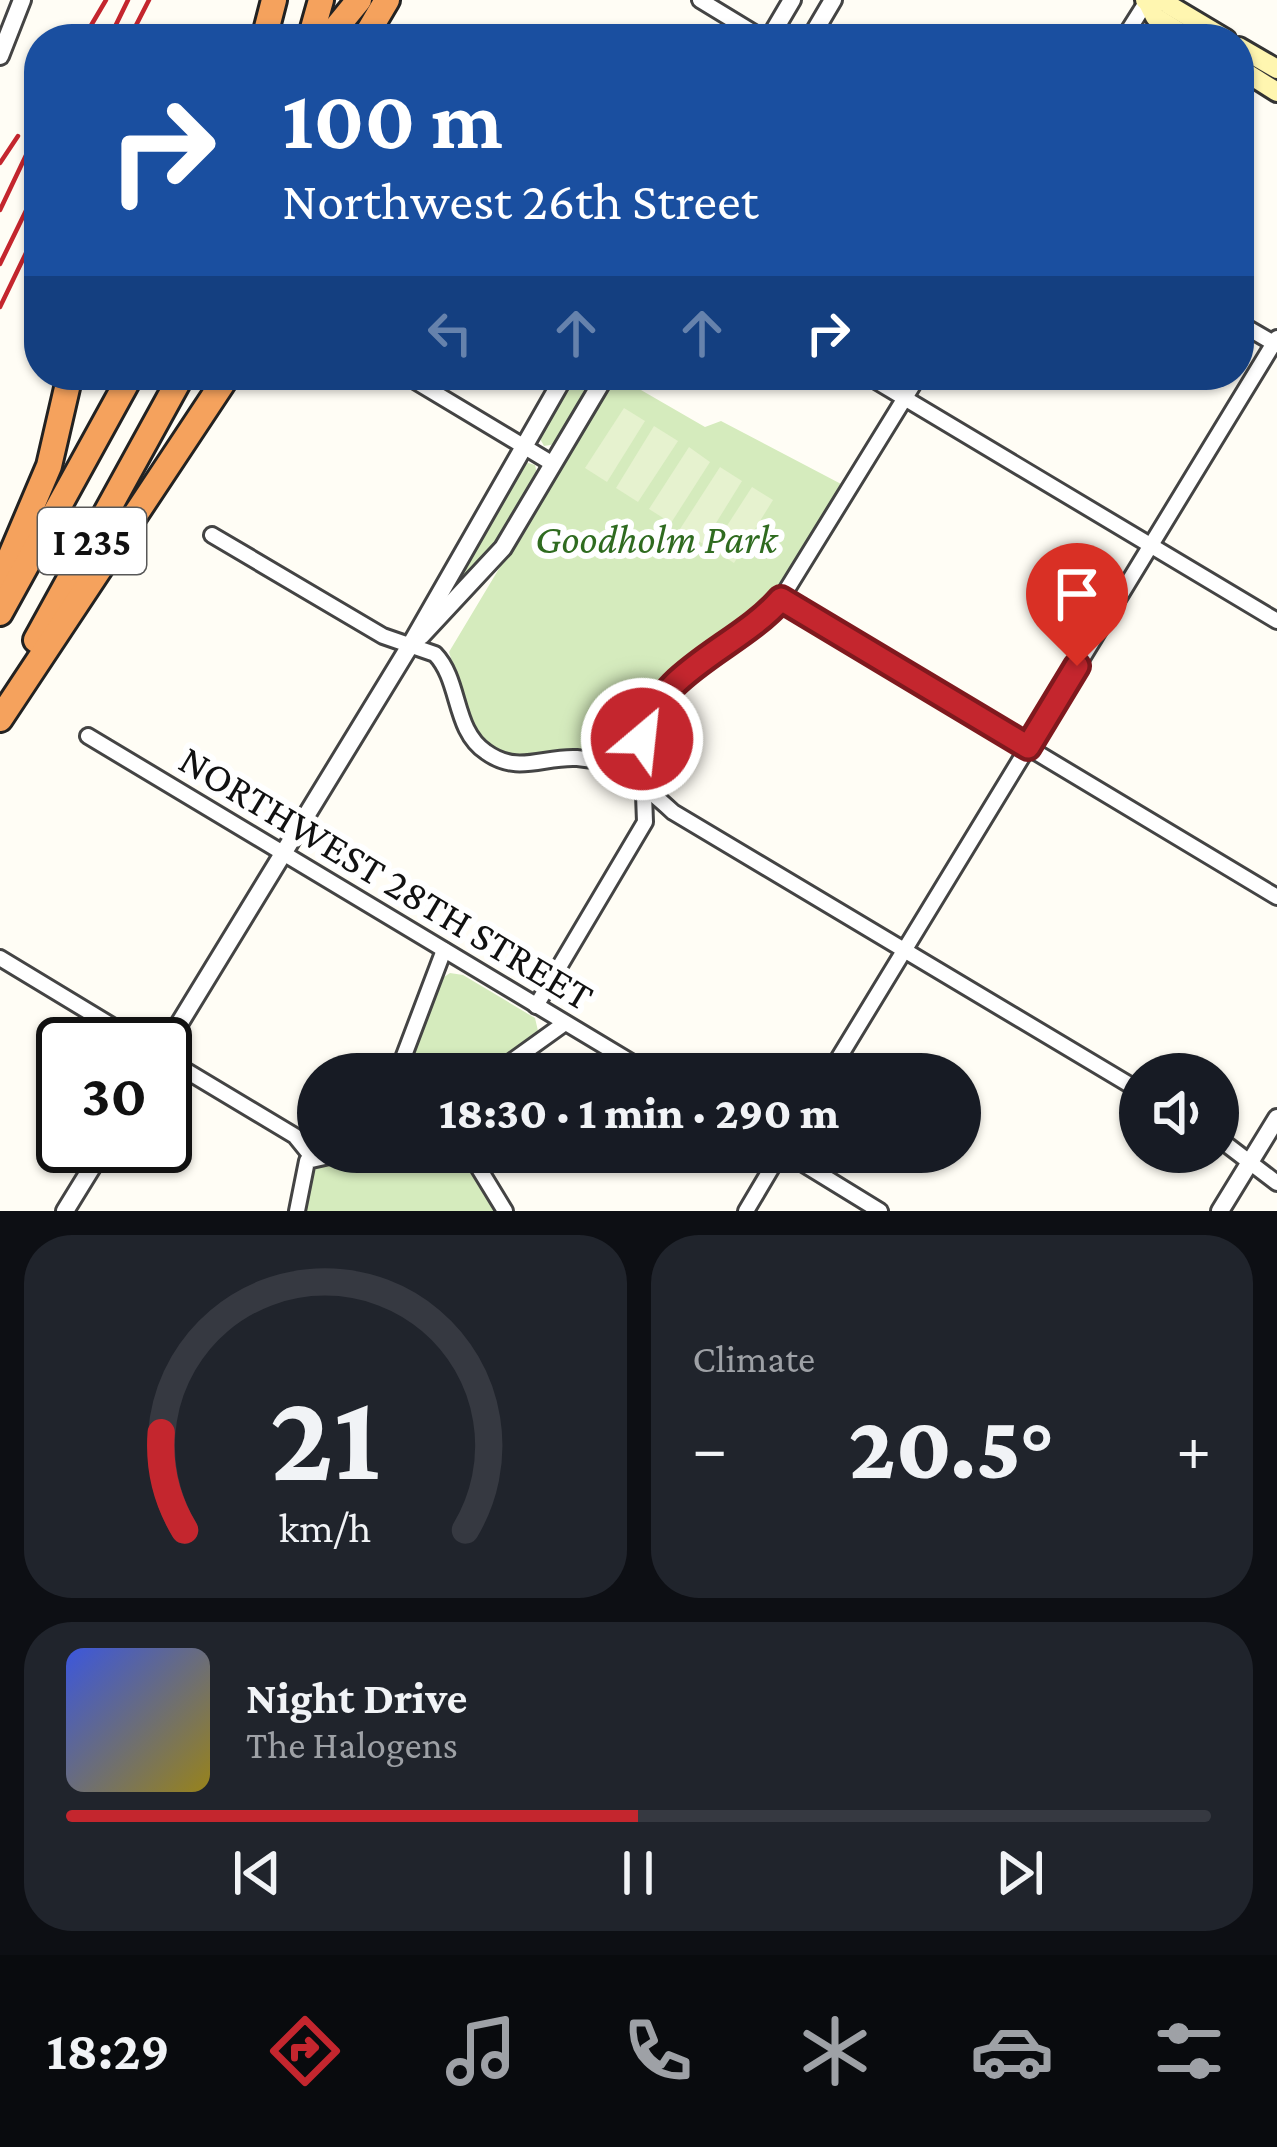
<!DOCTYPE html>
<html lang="en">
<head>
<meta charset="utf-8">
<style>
	:root { --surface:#171b24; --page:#20242c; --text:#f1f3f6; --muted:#9ea1a6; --line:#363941; --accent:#c4262e }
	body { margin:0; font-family:"Crimson Pro",serif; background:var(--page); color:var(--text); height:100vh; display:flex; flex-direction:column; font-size:45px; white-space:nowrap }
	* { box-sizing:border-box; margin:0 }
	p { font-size:39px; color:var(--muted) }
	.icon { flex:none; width:66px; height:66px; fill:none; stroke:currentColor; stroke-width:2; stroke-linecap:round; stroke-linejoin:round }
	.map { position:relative; height:1211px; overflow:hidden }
	.panel { display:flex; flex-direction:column; gap:24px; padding:24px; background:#0d0f14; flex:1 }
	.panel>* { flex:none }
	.banner { position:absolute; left:24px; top:24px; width:1230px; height:366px; border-radius:48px; box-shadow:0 3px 9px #0004; background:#1a4fa0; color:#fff; overflow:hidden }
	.buttons { position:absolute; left:1119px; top:1053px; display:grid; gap:24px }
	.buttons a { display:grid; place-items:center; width:120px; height:120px; border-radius:50%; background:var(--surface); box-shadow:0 3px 9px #0004; font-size:60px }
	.speed { position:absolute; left:36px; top:1017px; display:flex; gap:24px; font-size:60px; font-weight:700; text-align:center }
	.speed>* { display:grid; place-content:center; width:156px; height:156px; border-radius:50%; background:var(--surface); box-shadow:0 3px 9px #0004; line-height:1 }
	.speed .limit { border:6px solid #111; border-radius:18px; background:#fff; color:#111 }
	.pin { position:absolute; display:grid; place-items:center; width:102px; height:102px; color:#fff; margin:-123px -51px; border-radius:50% 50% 50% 0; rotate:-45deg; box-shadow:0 0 12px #0007 }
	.pin .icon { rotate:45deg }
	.me { position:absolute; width:132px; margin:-66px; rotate:28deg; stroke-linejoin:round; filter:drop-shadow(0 0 9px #0008) }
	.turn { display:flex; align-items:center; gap:42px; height:252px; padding:0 60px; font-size:54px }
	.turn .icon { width:156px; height:156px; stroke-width:2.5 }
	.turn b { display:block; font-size:84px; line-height:102px }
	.lanes { display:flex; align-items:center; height:114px; padding:0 60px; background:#0003; justify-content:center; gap:60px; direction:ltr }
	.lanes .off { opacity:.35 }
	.big { font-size:90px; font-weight:800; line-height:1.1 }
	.panel .tile { flex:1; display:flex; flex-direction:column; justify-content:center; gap:18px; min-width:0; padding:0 42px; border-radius:48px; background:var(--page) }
	.panel .dial { align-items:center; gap:0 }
	.dial svg { height:312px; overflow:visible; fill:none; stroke:var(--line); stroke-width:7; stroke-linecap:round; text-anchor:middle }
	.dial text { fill:var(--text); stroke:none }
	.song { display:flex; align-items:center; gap:36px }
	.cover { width:144px; height:144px; border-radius:18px; background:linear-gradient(135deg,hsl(230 70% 55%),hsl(50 70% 35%)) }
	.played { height:12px; border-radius:6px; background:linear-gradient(90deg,var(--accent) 50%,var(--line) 50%) }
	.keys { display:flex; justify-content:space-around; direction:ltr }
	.heat { display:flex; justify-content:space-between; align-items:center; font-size:66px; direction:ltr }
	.panel .tiles { flex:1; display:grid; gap:24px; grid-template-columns:1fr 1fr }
	.tile:last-child { grid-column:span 2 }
	.trip { position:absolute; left:297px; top:1053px; width:684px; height:120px; border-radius:60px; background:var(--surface); box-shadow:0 3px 9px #0004; font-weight:800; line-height:120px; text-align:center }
	.tab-bar { display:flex; height:192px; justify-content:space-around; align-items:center; background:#090b0e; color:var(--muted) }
	.tab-bar .icon { width:84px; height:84px }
	.tab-bar .active { color:var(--accent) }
	.tab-bar b { font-size:54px; color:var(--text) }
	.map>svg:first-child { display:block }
</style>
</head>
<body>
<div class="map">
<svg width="1277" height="1211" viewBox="0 0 1277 1211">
	<rect width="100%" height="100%" fill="#fffdf5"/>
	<g fill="#d5ebbd">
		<polygon points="575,375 597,375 556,444 544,446 538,435"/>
		<polygon points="615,375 705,427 721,421 843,485 775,596 657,688 623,754 511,758 484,744 474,730 449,652"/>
		<polygon points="525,462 535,465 537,474 491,549 441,605"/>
		<polygon points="450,973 463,975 535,1018 538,1031 488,1074 403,1074 438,981"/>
		<polygon points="361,1152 463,1152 498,1211 303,1211 309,1170"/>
	</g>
	<g fill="#e6f2cf">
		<polygon points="624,408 645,421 607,482 585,468"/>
		<polygon points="654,426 678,441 638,502 616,488"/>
		<polygon points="689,447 710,462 671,523 649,509"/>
		<polygon points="720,467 742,481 703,544 680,529"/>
		<polygon points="752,487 773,500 734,563 712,549"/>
	</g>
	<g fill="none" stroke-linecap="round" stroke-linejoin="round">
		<g stroke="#444" stroke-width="20">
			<g id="minor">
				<polyline points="700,0 764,39"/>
				<polyline points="1123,39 1147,1"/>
				<polyline points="1239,323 1277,345"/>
				<polyline points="405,375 553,464"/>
				<polyline points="866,375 1277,621"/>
				<path d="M212,535L383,636L435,654C461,681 453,730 486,752C518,775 543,756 577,758C615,760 646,787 673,812L1140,1091"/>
				<polyline points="781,599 1277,897"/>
				<polyline points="88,736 651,1074"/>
				<polyline points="0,958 142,1044"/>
				<polyline points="536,1006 645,822 642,739 653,705 781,599 919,375"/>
				<polyline points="165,1058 295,1136 312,1157"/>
				<polyline points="397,1074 444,950"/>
				<polyline points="494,1074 565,1023"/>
				<polyline points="829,1074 1277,338"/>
				<polyline points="1218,1138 1277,1183"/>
				<polyline points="469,1152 505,1211"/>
				<polyline points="784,1152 880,1211"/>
				<polyline points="297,1211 307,1161 347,1152"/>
				<polyline points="746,1211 781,1152"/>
			</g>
		</g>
		<g stroke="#444" stroke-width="22">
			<g id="tertiary">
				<polyline points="769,39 792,0"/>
				<polyline points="810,39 833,0"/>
				<polyline points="0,56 22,0"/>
				<polyline points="421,636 503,548 606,375"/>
				<polyline points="165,1047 411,644 565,375"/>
				<polyline points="65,1211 105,1146"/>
				<polyline points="1220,1211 1277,1118"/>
			</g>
		</g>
		<g stroke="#333" stroke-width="24">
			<g id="secondary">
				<polyline points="1145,0 1164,2 1226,39"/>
				<polyline points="1147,1 1155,17 1191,39"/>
				<polyline points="1239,47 1277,69"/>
				<polyline points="1239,68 1277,92"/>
			</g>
		</g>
		<g stroke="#222" stroke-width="30">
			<g id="motorway">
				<polyline points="264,39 274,0"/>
				<polyline points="310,39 321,0"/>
				<polyline points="327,39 359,0"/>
				<polyline points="364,39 387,0"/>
				<polyline points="0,581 49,466 70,375"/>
				<polyline points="0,613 131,375"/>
				<polyline points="36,640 182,375"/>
				<polyline points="0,719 228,375"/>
			</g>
		</g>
		<use href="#minor" stroke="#fff" stroke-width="14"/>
		<use href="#tertiary" stroke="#fff" stroke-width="16"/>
		<use href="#secondary" stroke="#fff6b0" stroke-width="18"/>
		<use href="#motorway" stroke="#f5a25d" stroke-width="24"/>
		<g stroke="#c4262e" stroke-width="4.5">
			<polyline points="83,39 106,0"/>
			<polyline points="109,39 128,0"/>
			<polyline points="129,39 149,0"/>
			<polyline points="0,163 18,136"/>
			<polyline points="0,210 39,128"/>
			<polyline points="0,264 39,184"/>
			<polyline points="0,307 39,226"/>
		</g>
	</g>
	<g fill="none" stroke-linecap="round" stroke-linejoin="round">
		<g stroke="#7f191e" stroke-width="30">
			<path id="route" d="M642,739C659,669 737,649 781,599L1028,747L1077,666"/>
		</g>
		<use href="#route" stroke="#c4262e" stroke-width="21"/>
	</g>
	<g text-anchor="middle" stroke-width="12" stroke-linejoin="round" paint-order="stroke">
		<rect fill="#fff" stroke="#585858" stroke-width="3" x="38" y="508" width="108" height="66" rx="9"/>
		<g font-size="39" font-weight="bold" fill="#111">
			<text x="92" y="555">I 235</text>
		</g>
		<g font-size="42" font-style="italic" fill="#2f6b1f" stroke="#fff">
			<text x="656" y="553">Goodholm Park</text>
		</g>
		<g font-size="42" fill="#111" stroke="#fff">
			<text transform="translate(387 877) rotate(31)" y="15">NORTHWEST 28TH STREET</text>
		</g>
	</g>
</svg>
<div class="buttons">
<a><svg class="icon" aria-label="sound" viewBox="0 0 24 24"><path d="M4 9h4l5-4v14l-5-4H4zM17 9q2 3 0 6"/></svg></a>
</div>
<div class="speed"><div class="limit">30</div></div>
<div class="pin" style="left:1077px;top:666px;background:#d93025"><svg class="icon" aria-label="arrive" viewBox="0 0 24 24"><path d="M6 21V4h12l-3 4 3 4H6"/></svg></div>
<svg class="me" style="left:642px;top:739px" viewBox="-20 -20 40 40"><circle r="17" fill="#c4262e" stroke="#fff" stroke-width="3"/><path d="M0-11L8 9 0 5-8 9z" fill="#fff"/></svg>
<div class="trip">18:30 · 1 min · 290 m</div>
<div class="banner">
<div class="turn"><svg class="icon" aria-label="right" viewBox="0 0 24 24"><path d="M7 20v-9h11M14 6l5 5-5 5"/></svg><div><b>100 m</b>Northwest 26th Street</div></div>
<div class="lanes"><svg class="icon off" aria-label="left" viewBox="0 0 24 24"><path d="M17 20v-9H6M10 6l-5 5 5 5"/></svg><svg class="icon off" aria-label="ahead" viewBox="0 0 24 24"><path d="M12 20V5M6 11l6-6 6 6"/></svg><svg class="icon off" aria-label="ahead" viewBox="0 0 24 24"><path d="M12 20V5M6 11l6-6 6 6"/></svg><svg class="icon" aria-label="right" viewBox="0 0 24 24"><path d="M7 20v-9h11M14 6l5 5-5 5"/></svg></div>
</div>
</div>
<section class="panel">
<div class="tiles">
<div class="tile dial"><svg viewBox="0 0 100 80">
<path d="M14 69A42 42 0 1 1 86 69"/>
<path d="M14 69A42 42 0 0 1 8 44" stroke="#c4262e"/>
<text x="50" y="56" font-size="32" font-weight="700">21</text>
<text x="50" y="72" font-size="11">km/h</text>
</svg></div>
<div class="tile"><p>Climate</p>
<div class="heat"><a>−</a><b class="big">20.5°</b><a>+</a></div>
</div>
<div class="tile">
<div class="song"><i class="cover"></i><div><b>Night Drive</b><p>The Halogens</p></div></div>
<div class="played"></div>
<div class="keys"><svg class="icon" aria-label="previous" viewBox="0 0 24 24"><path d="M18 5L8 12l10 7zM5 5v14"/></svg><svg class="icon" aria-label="pause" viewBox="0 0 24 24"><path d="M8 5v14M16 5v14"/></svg><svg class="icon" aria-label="next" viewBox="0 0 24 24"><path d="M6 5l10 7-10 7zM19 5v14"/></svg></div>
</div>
</div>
</section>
<nav class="tab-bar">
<b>18:29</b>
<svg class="icon active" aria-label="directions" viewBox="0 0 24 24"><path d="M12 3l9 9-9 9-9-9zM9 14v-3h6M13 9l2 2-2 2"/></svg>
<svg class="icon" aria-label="music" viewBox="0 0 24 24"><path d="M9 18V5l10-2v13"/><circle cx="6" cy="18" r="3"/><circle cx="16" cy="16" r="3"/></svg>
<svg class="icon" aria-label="phone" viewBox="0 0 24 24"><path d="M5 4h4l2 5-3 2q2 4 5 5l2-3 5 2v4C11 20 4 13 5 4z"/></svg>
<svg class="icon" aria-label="climate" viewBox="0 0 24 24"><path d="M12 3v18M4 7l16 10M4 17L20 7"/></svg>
<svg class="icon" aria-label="car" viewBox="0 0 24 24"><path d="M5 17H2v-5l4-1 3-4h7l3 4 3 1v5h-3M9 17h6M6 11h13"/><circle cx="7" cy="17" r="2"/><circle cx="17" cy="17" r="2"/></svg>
<svg class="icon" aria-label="filters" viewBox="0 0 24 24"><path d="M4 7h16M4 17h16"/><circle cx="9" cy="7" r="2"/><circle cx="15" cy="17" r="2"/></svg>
</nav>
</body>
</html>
